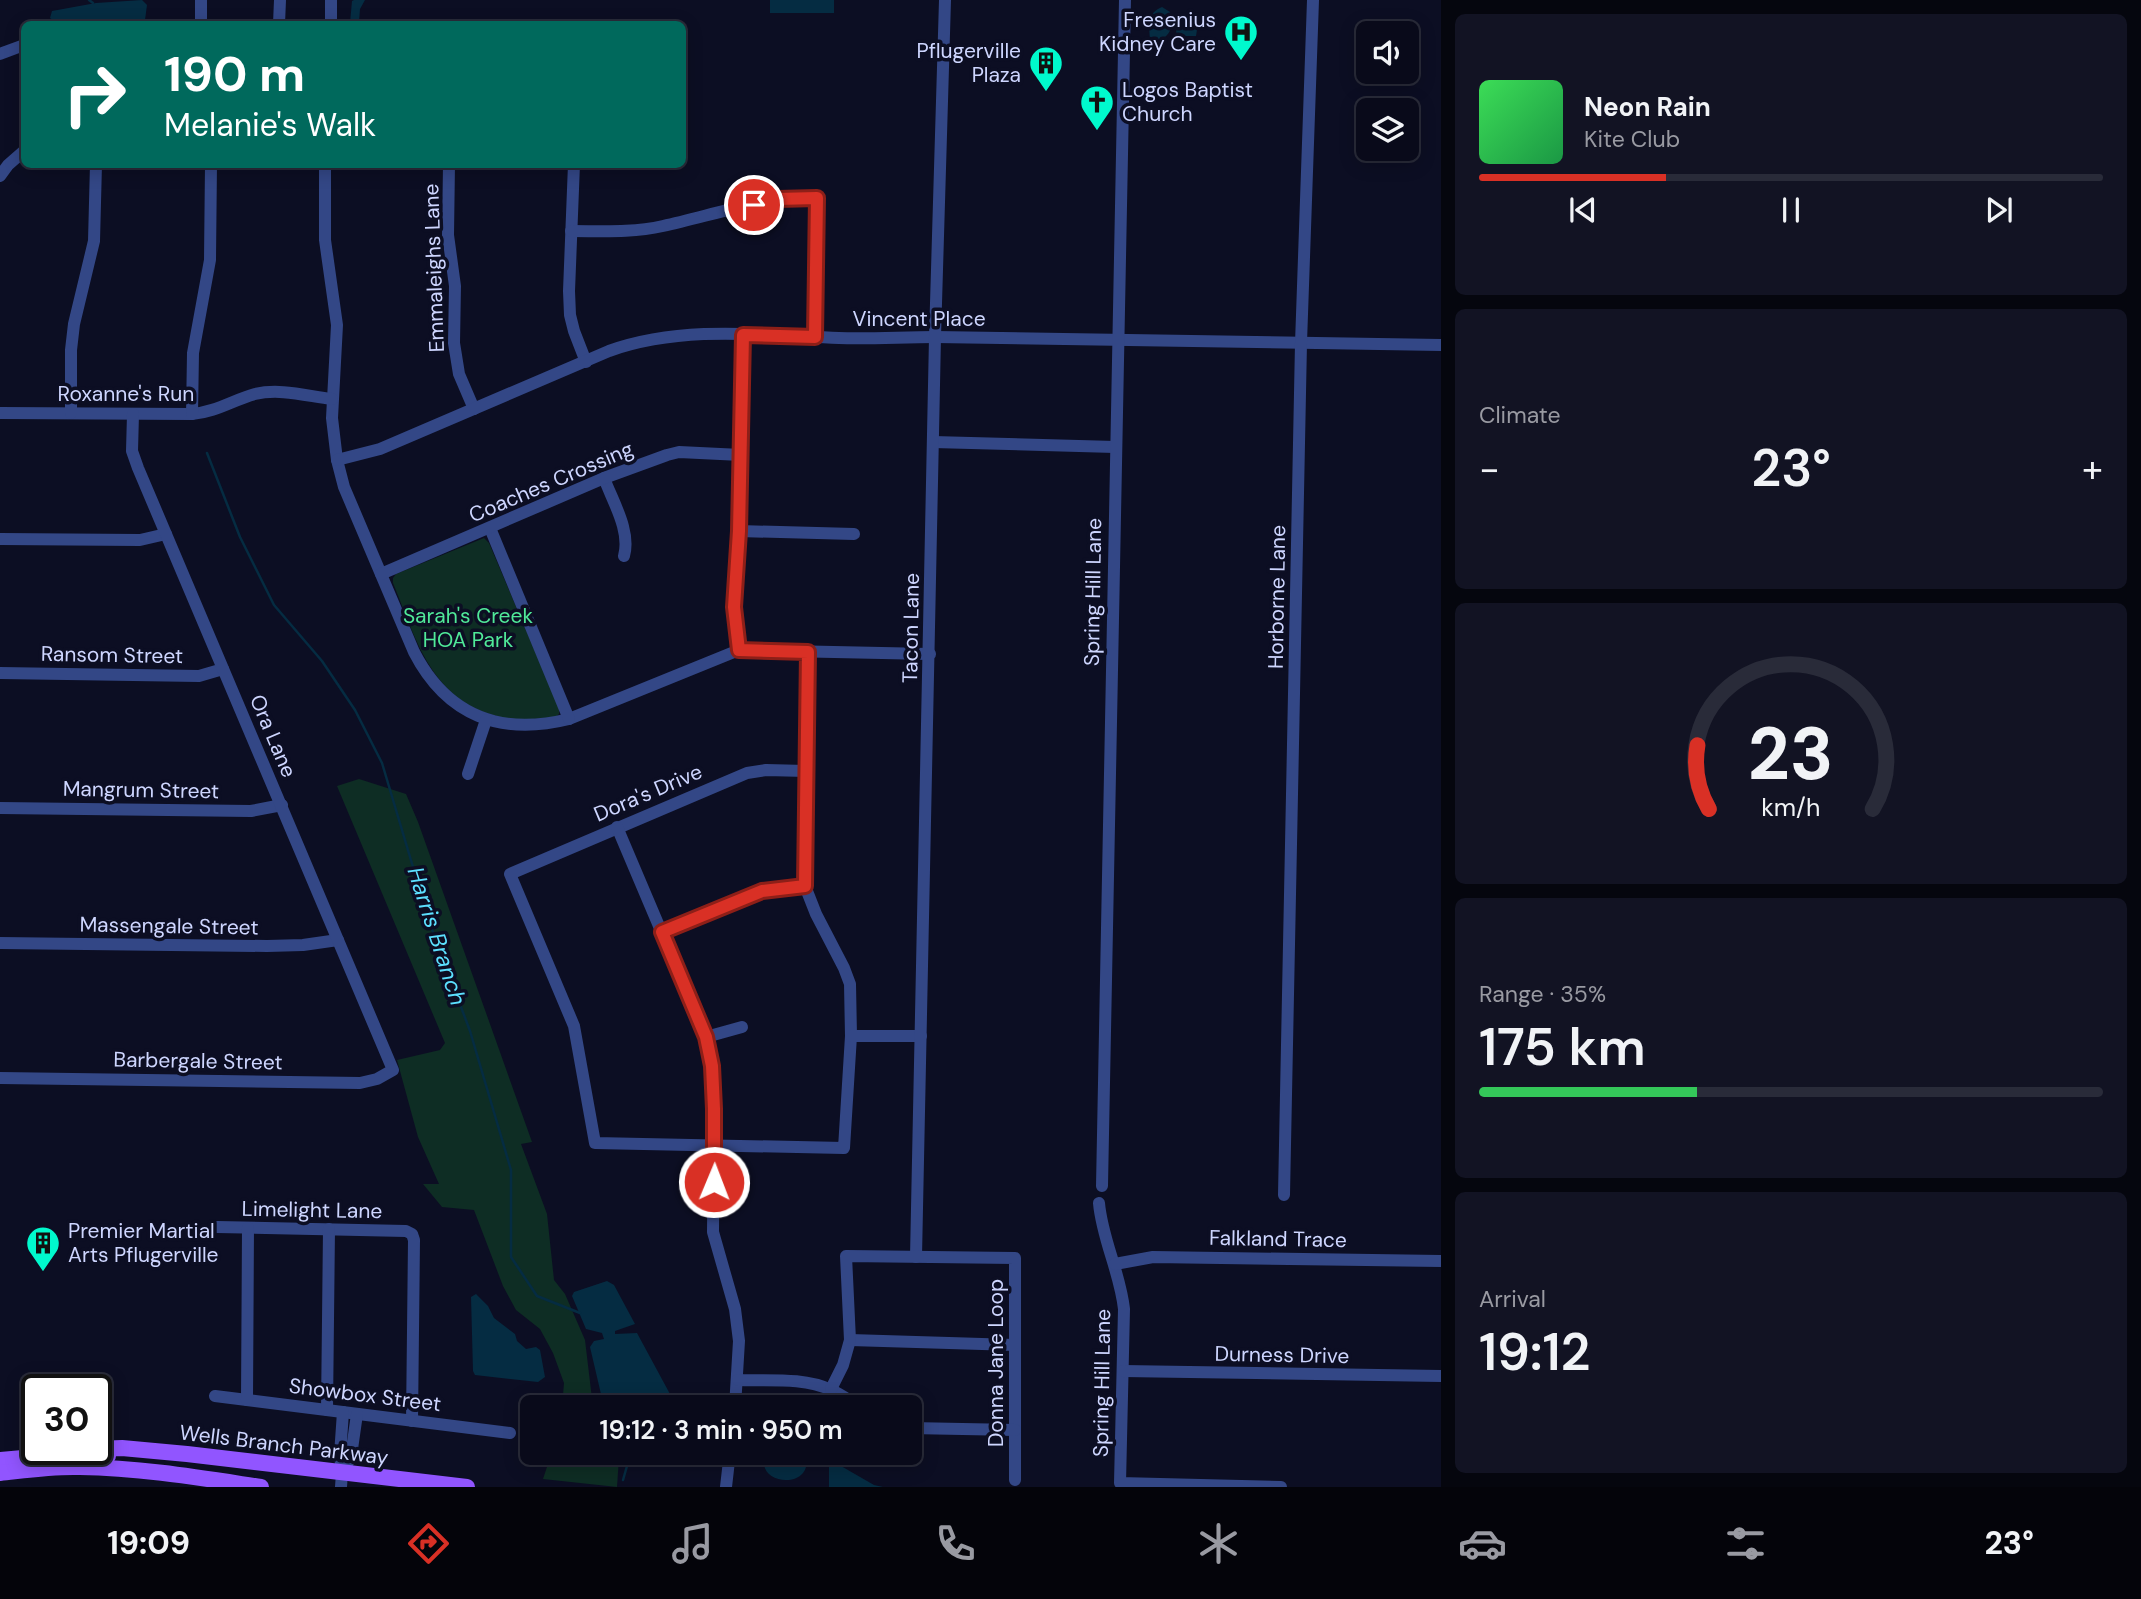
<!DOCTYPE html>
<html lang="en">
<head>
<meta charset="utf-8">
<style>
	:root { --surface:#090a1a; --page:#121323; --text:#f1f3f6; --muted:#999aa2; --line:#292b39; --accent:#d93025 }
	body { margin:0; font-family:"DM Sans",sans-serif; background:var(--page); color:var(--text); height:100vh; display:flex; flex-direction:column; font-size:26px; white-space:nowrap }
	* { box-sizing:border-box; margin:0 }
	p { font-size:23px; color:var(--muted) }
	.icon { flex:none; width:38px; height:38px; fill:none; stroke:currentColor; stroke-width:2; stroke-linecap:round; stroke-linejoin:round }
	.map { position:relative; flex:1; overflow:hidden }
	.side { display:flex; flex-direction:column; gap:14px; padding:14px; background:#05060e; width:700px }
	.side>* { flex:none }
	.hud { position:absolute; left:21px; top:21px; width:665px; height:147px; border-radius:10px; box-shadow:0 4px 18px #0003,0 0 0 2px var(--line); background:#00695c; color:#fff; overflow:hidden }
	.tools { position:absolute; left:1356px; top:21px; display:grid; gap:14px }
	.tools a { display:grid; place-items:center; width:63px; height:63px; border-radius:10px; background:var(--surface); box-shadow:0 4px 18px #0003,0 0 0 2px var(--line); font-size:35px }
	.speed { position:absolute; left:21px; top:1374px; display:flex; gap:14px; font-size:35px; font-weight:700; text-align:center }
	.speed>* { display:grid; place-content:center; width:91px; height:91px; border-radius:50%; background:var(--surface); box-shadow:0 4px 18px #0003,0 0 0 2px var(--line); line-height:1 }
	.speed .limit { border:4px solid #111; border-radius:10px; background:#fff; color:#111 }
	.pin { position:absolute; display:grid; place-items:center; width:60px; height:60px; color:#fff; margin:-30px; border:4px solid #fff; border-radius:50%; box-shadow:0 2px 7px #0007 }
	.me { position:absolute; width:77px; margin:-38px; rotate:1deg; stroke-linejoin:round; filter:drop-shadow(0 0 5px #0008) }
	.turn { display:flex; align-items:center; gap:24px; height:147px; padding:0 28px; font-size:32px }
	.turn .icon { width:91px; height:91px; stroke-width:2.5 }
	.turn b { display:block; font-size:49px; line-height:60px }
	.big { font-size:52px; font-weight:600; line-height:1.1 }
	.side .widget { flex:1; display:flex; flex-direction:column; justify-content:center; gap:10px; min-width:0; padding:0 24px; border-radius:10px; background:var(--page) }
	.side .dial { align-items:center; gap:0 }
	.dial svg { height:182px; overflow:visible; fill:none; stroke:var(--line); stroke-width:7; stroke-linecap:round; text-anchor:middle }
	.dial text { fill:var(--text); stroke:none }
	.song { display:flex; align-items:center; gap:21px }
	.cover { width:84px; height:84px; border-radius:10px; background:linear-gradient(135deg,hsl(130 70% 55%),hsl(140 70% 35%)) }
	.played { height:7px; border-radius:4px; background:linear-gradient(90deg,var(--accent) 30%,var(--line) 30%) }
	.keys { display:flex; justify-content:space-around; direction:ltr }
	.heat { display:flex; justify-content:space-between; align-items:center; font-size:38px; direction:ltr }
	.charge { height:10px; border-radius:5px; background:linear-gradient(90deg,#34c759 35%,var(--line) 0) }
	.trip { position:absolute; left:520px; top:1395px; width:402px; height:70px; border-radius:10px; background:var(--surface); box-shadow:0 4px 18px #0003,0 0 0 2px var(--line); font-weight:600; line-height:70px; text-align:center }
	.tab-bar { display:flex; height:112px; justify-content:space-around; align-items:center; background:#04040a; color:var(--muted) }
	.tab-bar .icon { width:49px; height:49px }
	.tab-bar .selected { color:var(--accent) }
	.tab-bar b { font-size:32px; color:var(--text) }
	main { display:flex; flex:1; min-height:0 }
	.map>svg:first-child { display:block }
</style>
</head>
<body>
<main>
<div class="map">
<svg width="1441" height="1487" viewBox="0 0 1441 1487">
	<rect width="100%" height="100%" fill="#0c0e23"/>
	<g fill="#0e2d24">
		<path d="M484,538L489,543L559,708V714L555,718C540,718 525,720 511,720C504,719 497,716 490,714C430,696 414,634 393,583V578L396,574Z"/>
		<polygon points="359,779 406,794 418,822 532,1142 521,1144 547,1214 554,1280 565,1294 585,1340 593,1407 562,1407 564,1383 553,1353 540,1329 516,1310 503,1286 474,1210 442,1207 423,1184 439,1184 418,1137 397,1060 440,1050 445,1043 337,786"/>
		<polygon points="552,1452 604,1453 619,1458 617,1487 543,1479"/>
	</g>
	<g fill="#052c42">
		<polygon points="142,0 147,5 145,20 143,22 54,21 50,18 52,11 96,3"/>
		<polygon points="354,0 365,0 360,9 359,22 350,23 352,1"/>
		<rect x="770" y="0" width="64" height="13"/>
		<path d="M1162,7L1170,12C1171,16 1173,20 1172,25C1170,35 1160,45 1150,39C1149,25 1147,13 1162,7Z"/>
		<polygon points="1177,18 1200,19 1200,30 1197,30 1196,36 1176,36"/>
		<polygon points="607,1281 614,1285 635,1324 615,1331 615,1334 637,1333 677,1407 604,1407 590,1347 594,1341 604,1339 602,1333 586,1329 572,1296 574,1292"/>
		<polygon points="476,1294 488,1306 494,1318 515,1334 517,1341 526,1349 536,1347 540,1350 545,1377 538,1382 475,1375 473,1371 471,1297"/>
		<path d="M766,1452L805,1453C816,1487 766,1487 764,1464C764,1460 765,1456 766,1452Z"/>
		<polygon points="623,1453 686,1453 685,1455 672,1458"/>
		<polygon points="834,1462 874,1485 883,1487 829,1487 829,1464"/>
	</g>
	<g fill="none" stroke-linecap="round" stroke-linejoin="round">
		<g stroke="#052c42" stroke-width="2.5">
			<polyline points="89,0 93,3"/>
			<polyline points="207,453 240,537 274,605 322,661 355,710 382,763 430,924 470,1031 511,1170 511,1257 537,1296 580,1313"/>
			<polyline points="623,1480 631,1452"/>
		</g>
		<g stroke="#334786" stroke-width="12">
			<polyline points="201,24 201,0"/>
			<polyline points="279,24 280,0"/>
			<polyline points="331,24 331,0"/>
			<polyline points="0,54 24,45"/>
			<path d="M325,164V240L337,325L332,418L337,460L344,487L414,652C447,716 501,736 569,719L739,650L930,654"/>
			<polyline points="449,164 448,235 455,286 454,343 459,374 474,409"/>
			<polyline points="574,164 569,291 570,315 574,331 586,362"/>
			<polyline points="0,176 8,165 24,151"/>
			<path d="M571,231C603,231 632,233 663,226C714,215 765,196 817,198L815,337"/>
			<path d="M0,413L192,414C216,412 233,400 255,394C280,388 307,396 332,399"/>
			<polyline points="71,413 71,350 74,324 94,241 96,164"/>
			<polyline points="192,414 193,353 210,260 211,164"/>
			<polyline points="933,442 1115,447"/>
			<path d="M337,460L380,449L609,351C682,325 762,335 839,338C871,339 903,337 935,337L1441,345"/>
			<path d="M604,478C613,502 631,531 624,556"/>
			<polyline points="490,528 569,719"/>
			<polyline points="739,531 854,534"/>
			<polyline points="0,539 140,540 166,534"/>
			<polyline points="381,574 604,478 667,455 679,452 741,455"/>
			<polyline points="739,650 734,607 740,520 743,335"/>
			<polyline points="0,673 199,676 223,669"/>
			<polyline points="806,771 766,770 747,773 510,874 574,1026 595,1143 844,1148 851,1036 850,984 844,968 816,914 805,886 808,652"/>
			<polyline points="468,774 486,720"/>
			<polyline points="0,808 251,811 282,805"/>
			<polyline points="617,827 706,1037 712,1066 714,1109 713,1232 735,1309 739,1341 735,1407"/>
			<polyline points="662,932 762,891 805,886"/>
			<polyline points="0,943 267,946 303,945 338,940"/>
			<polyline points="851,1036 921,1036"/>
			<polyline points="706,1037 742,1027"/>
			<polyline points="0,1078 360,1083 377,1079 393,1070 138,468 132,451 133,414"/>
			<polyline points="1102,1186 1125,0"/>
			<polyline points="1284,1195 1301,343 1313,0"/>
			<path d="M1099,1203C1102,1239 1120,1272 1124,1309L1120,1483L1281,1487"/>
			<polyline points="217,1227 406,1231 412,1234 414,1240 412,1421"/>
			<polyline points="916,1257 935,337 945,0"/>
			<polyline points="1115,1264 1153,1257 1441,1261"/>
			<polyline points="850,1340 1015,1345"/>
			<polyline points="1123,1371 1441,1376"/>
			<path d="M738,1380C768,1381 804,1377 831,1390C841,1394 850,1401 860,1407"/>
			<polyline points="831,1389 843,1365 850,1340 846,1256 1015,1258 1015,1480"/>
			<polyline points="215,1396 510,1433"/>
			<polyline points="247,1400 248,1228"/>
			<polyline points="327,1410 329,1229"/>
			<polyline points="910,1428 1015,1430"/>
			<polyline points="343,1473 351,1456 357,1414"/>
			<polyline points="341,1487 342,1473 340,1455 343,1412"/>
			<polyline points="726,1487 730,1452"/>
		</g>
		<g stroke="#9155ff" stroke-width="16">
			<polyline points="96,1449 122,1448 187,1454 467,1487"/>
			<polyline points="0,1460 45,1456 108,1456"/>
			<path d="M0,1473C27,1470 53,1466 80,1467C142,1468 201,1478 261,1487"/>
		</g>
	</g>
	<g fill="none" stroke-linecap="round" stroke-linejoin="round">
		<g stroke="#8d1f18" stroke-width="18">
			<polyline id="route" points="714,1182 714,1109 712,1066 706,1037 662,932 762,891 805,886 808,652 739,650 734,607 739,531 743,335 815,337 817,198 777,199 754,205"/>
		</g>
		<use href="#route" stroke="#d93025" stroke-width="12"/>
	</g>
	<defs>
		<g id="hospital-pin" transform="scale(1.75)"><path d="M0 17L-7.5 6A9.5 9.5 0 1 1 7.5 6Z" fill="#00f9cd" stroke="#0c0e23"/><path d="M-5-5h3v3.5h4V-5h3V5h-3V1.5h-4V5h-3Z" fill="#111"/></g>
		<g id="building-pin" transform="scale(1.75)"><path d="M0 17L-7.5 6A9.5 9.5 0 1 1 7.5 6Z" fill="#00f9cd" stroke="#0c0e23"/><path d="M-4-6H4V6H1V3H-1V6H-4ZM-2.5-4.3h1.7v1.8h-1.7ZM.8-4.3h1.7v1.8H.8ZM-2.5-1h1.7V.8h-1.7ZM.8-1h1.7V.8H.8Z" fill="#111"/></g>
		<g id="church-pin" transform="scale(1.75)"><path d="M0 17L-7.5 6A9.5 9.5 0 1 1 7.5 6Z" fill="#00f9cd" stroke="#0c0e23"/><path d="M-1.2-6h2.4v3.5h3.3v2.4h-3.3V6h-2.4V-.1h-3.3v-2.4h3.3Z" fill="#111"/></g>
	</defs>
	<g fill-rule="evenodd">
		<use href="#hospital-pin" x="1241" y="32"/>
		<use href="#building-pin" x="1046" y="63"/>
		<use href="#church-pin" x="1097" y="102"/>
		<use href="#building-pin" x="43" y="1243"/>
	</g>
	<g text-anchor="middle" stroke-width="7" stroke-linejoin="round" paint-order="stroke">
		<g font-size="21" fill="#ced6ff" stroke="#0c0e23" text-anchor="end">
			<text x="1216" y="27">Fresenius<tspan x="1216" dy="24">Kidney Care</tspan></text>
			<text x="1021" y="58">Pflugerville<tspan x="1021" dy="24">Plaza</tspan></text>
			<text x="1122" y="97" text-anchor="start">Logos Baptist<tspan x="1122" dy="24">Church</tspan></text>
			<text x="68" y="1238" text-anchor="start">Premier Martial<tspan x="68" dy="24">Arts Pflugerville</tspan></text>
		</g>
		<g font-size="21" fill="#ced6ff" stroke="#0c0e23">
			<text transform="translate(434 268) rotate(-92)" y="7">Emmaleighs Lane</text>
			<text x="919" y="326">Vincent Place</text>
			<text x="126" y="401">Roxanne's Run</text>
			<text transform="translate(551 482) rotate(-23)" y="7">Coaches Crossing</text>
			<text transform="translate(1093 592) rotate(-89)" y="7">Spring Hill Lane</text>
			<text transform="translate(1277 597) rotate(-89)" y="7">Horborne Lane</text>
			<text transform="translate(911 628) rotate(-89)" y="7">Tacon Lane</text>
			<text transform="translate(112 655) rotate(1)" y="7">Ransom Street</text>
			<text transform="translate(273 736) rotate(67)" y="7">Ora Lane</text>
			<text transform="translate(141 790) rotate(1)" y="7">Mangrum Street</text>
			<text transform="translate(648 793) rotate(-23)" y="7">Dora's Drive</text>
			<text transform="translate(169 926) rotate(1)" y="7">Massengale Street</text>
			<text transform="translate(198 1061) rotate(1)" y="7">Barbergale Street</text>
			<text transform="translate(312 1210) rotate(1)" y="7">Limelight Lane</text>
			<text transform="translate(1278 1239) rotate(1)" y="7">Falkland Trace</text>
			<text transform="translate(1282 1355) rotate(1)" y="7">Durness Drive</text>
			<text transform="translate(996 1363) rotate(-90)" y="7">Donna Jane Loop</text>
			<text transform="translate(1102 1383) rotate(-89)" y="7">Spring Hill Lane</text>
			<text transform="translate(365 1395) rotate(7)" y="7">Showbox Street</text>
			<text transform="translate(284 1445) rotate(7)" y="7">Wells Branch Parkway</text>
		</g>
		<g font-size="21" fill="#50e999" stroke="#0c0e23">
			<text x="468" y="623">Sarah's Creek<tspan x="468" dy="24">HOA Park</tspan></text>
		</g>
		<g font-size="23" font-style="italic" fill="#5ce0ff" stroke="#0c0e23">
			<text transform="translate(437 936) rotate(72)" y="8">Harris Branch</text>
		</g>
	</g>
</svg>
<div class="tools">
<a><svg class="icon" aria-label="sound" viewBox="0 0 24 24"><path d="M4 9h4l5-4v14l-5-4H4zM17 9q2 3 0 6"/></svg></a>
<a><svg class="icon" aria-label="layers" viewBox="0 0 24 24"><path d="M12 4l9 5-9 5-9-5zM3 14l9 5 9-5"/></svg></a>
</div>
<div class="speed"><div class="limit">30</div></div>
<div class="pin" style="left:754px;top:205px;background:#d93025"><svg class="icon" aria-label="arrive" viewBox="0 0 24 24"><path d="M6 21V4h12l-3 4 3 4H6"/></svg></div>
<svg class="me" style="left:714px;top:1182px" viewBox="-20 -20 40 40"><circle r="17" fill="#d93025" stroke="#fff" stroke-width="3"/><path d="M0-11L8 9 0 5-8 9z" fill="#fff"/></svg>
<div class="trip">19:12 · 3 min · 950 m</div>
<div class="hud">
<div class="turn"><svg class="icon" aria-label="right" viewBox="0 0 24 24"><path d="M7 20v-9h11M14 6l5 5-5 5"/></svg><div><b>190 m</b>Melanie's Walk</div></div>
</div>
</div>
<section class="side">
<div class="widget">
<div class="song"><i class="cover"></i><div><b>Neon Rain</b><p>Kite Club</p></div></div>
<div class="played"></div>
<div class="keys"><svg class="icon" aria-label="previous" viewBox="0 0 24 24"><path d="M18 5L8 12l10 7zM5 5v14"/></svg><svg class="icon" aria-label="pause" viewBox="0 0 24 24"><path d="M8 5v14M16 5v14"/></svg><svg class="icon" aria-label="next" viewBox="0 0 24 24"><path d="M6 5l10 7-10 7zM19 5v14"/></svg></div>
</div>
<div class="widget"><p>Climate</p>
<div class="heat"><a>−</a><b class="big">23°</b><a>+</a></div>
</div>
<div class="widget dial"><svg viewBox="0 0 100 80">
<path d="M14 69A42 42 0 1 1 86 69"/>
<path d="M14 69A42 42 0 0 1 9 41" stroke="#d93025"/>
<text x="50" y="56" font-size="32" font-weight="700">23</text>
<text x="50" y="72" font-size="11">km/h</text>
</svg></div>
<div class="widget"><p>Range · 35%</p><b class="big">175 km</b><div class="charge"></div></div>
<div class="widget"><p>Arrival</p><b class="big">19:12</b></div>
</section>
</main>
<nav class="tab-bar">
<b>19:09</b>
<svg class="icon selected" aria-label="directions" viewBox="0 0 24 24"><path d="M12 3l9 9-9 9-9-9zM9 14v-3h6M13 9l2 2-2 2"/></svg>
<svg class="icon" aria-label="music" viewBox="0 0 24 24"><path d="M9 18V5l10-2v13"/><circle cx="6" cy="18" r="3"/><circle cx="16" cy="16" r="3"/></svg>
<svg class="icon" aria-label="phone" viewBox="0 0 24 24"><path d="M5 4h4l2 5-3 2q2 4 5 5l2-3 5 2v4C11 20 4 13 5 4z"/></svg>
<svg class="icon" aria-label="climate" viewBox="0 0 24 24"><path d="M12 3v18M4 7l16 10M4 17L20 7"/></svg>
<svg class="icon" aria-label="car" viewBox="0 0 24 24"><path d="M5 17H2v-5l4-1 3-4h7l3 4 3 1v5h-3M9 17h6M6 11h13"/><circle cx="7" cy="17" r="2"/><circle cx="17" cy="17" r="2"/></svg>
<svg class="icon" aria-label="filters" viewBox="0 0 24 24"><path d="M4 7h16M4 17h16"/><circle cx="9" cy="7" r="2"/><circle cx="15" cy="17" r="2"/></svg>
<b>23°</b>
</nav>
</body>
</html>
